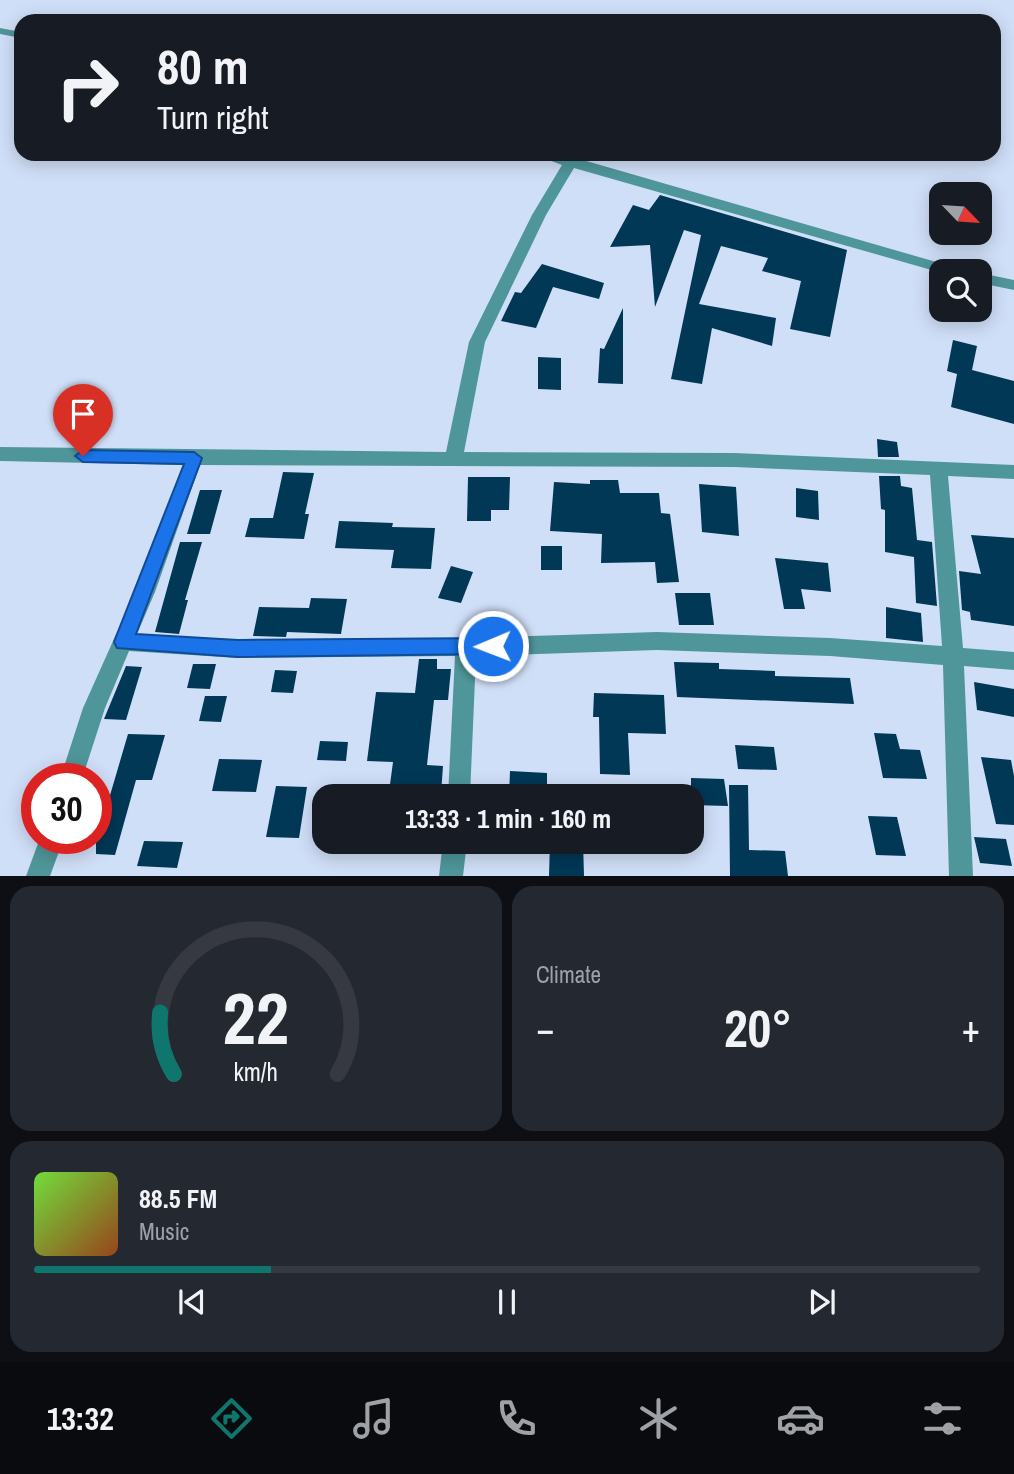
<!DOCTYPE html>
<html lang="en">
<head>
<meta charset="utf-8">
<style>
	:root { --surface:#171b24; --page:#242831; --text:#f1f3f6; --muted:#9ea1a6; --line:#363941; --accent:#0f766e }
	body { margin:0; font-family:"Archivo Narrow",sans-serif; background:var(--page); color:var(--text); height:100vh; display:flex; flex-direction:column; font-size:26px; white-space:nowrap }
	* { box-sizing:border-box; margin:0 }
	p { font-size:23px; color:var(--muted) }
	.icon { flex:none; width:38px; height:38px; fill:none; stroke:currentColor; stroke-width:2; stroke-linecap:round; stroke-linejoin:round }
	.map { position:relative; height:876px; overflow:hidden }
	.drawer { display:flex; flex-direction:column; gap:10px; padding:10px; background:#0d0f14; flex:1 }
	.drawer>* { flex:none }
	.top-card { position:absolute; left:14px; top:14px; width:987px; height:147px; border-radius:21px; box-shadow:0 4px 18px #0003; background:#171b24; color:var(--text); overflow:hidden }
	.needle { width:46px; rotate:115deg }
	.buttons { position:absolute; left:929px; top:182px; display:grid; gap:14px }
	.buttons a { display:grid; place-items:center; width:63px; height:63px; border-radius:14px; background:var(--surface); box-shadow:0 4px 18px #0003; font-size:35px }
	.speed { position:absolute; left:21px; top:763px; display:flex; gap:14px; font-size:35px; font-weight:700; text-align:center }
	.speed>* { display:grid; place-content:center; width:91px; height:91px; border-radius:50%; background:var(--surface); box-shadow:0 4px 18px #0003; line-height:1 }
	.speed .limit { border:10px solid #d22; background:#fff; color:#111 }
	.pin { position:absolute; display:grid; place-items:center; width:60px; height:60px; color:#fff; margin:-72px -30px; border-radius:50% 50% 50% 0; rotate:-45deg; box-shadow:0 0 7px #0007 }
	.pin .icon { rotate:45deg }
	.me { position:absolute; width:77px; margin:-38px; rotate:269deg; stroke-linejoin:round; filter:drop-shadow(0 0 5px #0008) }
	.turn { display:flex; align-items:center; gap:24px; height:147px; padding:0 28px; font-size:32px }
	.turn .icon { width:91px; height:91px; stroke-width:2.5 }
	.turn b { display:block; font-size:49px; line-height:60px }
	.big { font-size:52px; font-weight:800; line-height:1.1 }
	.drawer .card { flex:1; display:flex; flex-direction:column; justify-content:center; gap:10px; min-width:0; padding:0 24px; border-radius:21px; background:var(--page) }
	.drawer .dial { align-items:center; gap:0 }
	.dial svg { height:182px; overflow:visible; fill:none; stroke:var(--line); stroke-width:7; stroke-linecap:round; text-anchor:middle }
	.dial text { fill:var(--text); stroke:none }
	.song { display:flex; align-items:center; gap:21px }
	.cover { width:84px; height:84px; border-radius:10px; background:linear-gradient(135deg,hsl(100 70% 55%),hsl(20 70% 35%)) }
	.played { height:7px; border-radius:4px; background:linear-gradient(90deg,var(--accent) 25%,var(--line) 25%) }
	.keys { display:flex; justify-content:space-around; direction:ltr }
	.heat { display:flex; justify-content:space-between; align-items:center; font-size:38px; direction:ltr }
	.drawer .tiles { flex:1; display:grid; gap:10px; grid-template-columns:1fr 1fr }
	.card:last-child { grid-column:span 2 }
	.trip { position:absolute; left:312px; top:784px; width:392px; height:70px; border-radius:21px; background:var(--surface); box-shadow:0 4px 18px #0003; font-weight:800; line-height:70px; text-align:center }
	.menu { display:flex; height:112px; justify-content:space-around; align-items:center; background:#090b0e; color:var(--muted) }
	.menu .icon { width:49px; height:49px }
	.menu .on { color:var(--accent) }
	.menu b { font-size:32px; color:var(--text) }
	.map>svg:first-child { display:block }
</style>
</head>
<body>
<div class="map">
<svg width="1014" height="876" viewBox="0 0 1014 876">
	<rect width="100%" height="100%" fill="#d0dff8"/>
	<g fill="#003856">
		<polygon points="660,195 847,250 830,337 790,329 801,281 762,271 768,258 721,246 699,304 776,318 772,346 712,328 702,384 671,379 701,235 684,230 655,307 650,245 610,247 633,205 649,210"/>
		<polygon points="542,264 604,283 599,299 553,287 536,328 501,321 515,292 521,293"/>
		<polygon points="623,308 623,384 598,383 600,348 604,349"/>
		<polygon points="953,340 977,346 972,370 1014,381 1014,424 951,407 957,374 947,371"/>
		<polygon points="538,357 561,358 561,390 538,389"/>
		<polygon points="877,439 897,442 899,457 878,457"/>
		<polygon points="283,472 314,473 305,514 309,514 304,539 245,537 250,518 273,518"/>
		<polygon points="879,476 900,476 901,486 912,488 917,540 932,542 937,606 916,603 914,557 885,552 885,510 881,509"/>
		<polygon points="468,477 510,477 509,510 491,510 491,521 467,521"/>
		<polygon points="590,480 618,480 620,493 659,493 661,513 670,514 679,582 657,583 655,562 601,563 602,534 550,531 554,482 590,484"/>
		<polygon points="699,484 736,487 739,536 702,532"/>
		<polygon points="796,488 818,491 819,520 796,517"/>
		<polygon points="200,490 222,490 210,534 187,534"/>
		<polygon points="339,521 393,523 392,527 435,528 431,569 391,568 394,550 335,548"/>
		<polygon points="971,535 1014,538 1014,626 971,620 970,612 962,610 959,571 981,574"/>
		<polygon points="180,542 202,542 185,600 188,600 179,634 155,632"/>
		<rect x="541" y="546" width="21" height="24"/>
		<polygon points="775,558 828,563 831,592 801,589 805,609 784,609"/>
		<polygon points="451,566 473,572 461,603 438,598"/>
		<polygon points="675,593 710,593 714,625 679,625"/>
		<polygon points="311,598 347,599 341,634 287,632 286,637 253,636 259,607 309,608"/>
		<polygon points="886,607 921,613 923,642 886,638"/>
		<polygon points="419,659 437,659 437,669 451,669 448,700 434,700 427,765 443,766 441,794 389,792 393,762 367,761 376,692 415,693"/>
		<polygon points="674,662 719,663 719,669 775,671 775,676 850,678 854,704 677,697"/>
		<polygon points="193,664 216,664 210,689 187,688"/>
		<polygon points="126,666 142,667 126,720 104,719"/>
		<polygon points="275,670 297,671 293,693 271,692"/>
		<polygon points="974,682 1014,689 1014,717 977,710"/>
		<polygon points="594,693 664,695 666,734 628,733 630,775 600,774 599,717 593,717"/>
		<polygon points="205,696 227,696 221,722 199,721"/>
		<polygon points="874,733 896,734 900,749 920,750 927,779 883,778"/>
		<polygon points="128,734 165,735 152,780 136,780 115,855 96,854 96,809 106,809"/>
		<polygon points="320,741 348,742 346,761 317,760"/>
		<polygon points="735,745 774,747 777,770 738,769"/>
		<polygon points="981,757 1011,760 1014,776 1014,825 996,824"/>
		<polygon points="219,759 262,760 256,792 212,791"/>
		<polygon points="510,771 547,773 547,796 509,796"/>
		<polygon points="691,778 724,779 728,806 691,805"/>
		<polygon points="729,785 748,785 749,850 785,851 788,876 730,876"/>
		<polygon points="276,786 307,787 299,838 266,837"/>
		<polygon points="868,816 897,817 906,856 876,855"/>
		<polygon points="974,837 1006,839 1012,866 980,863"/>
		<polygon points="144,841 183,842 177,868 137,866"/>
		<polygon points="550,842 583,842 584,876 549,876"/>
	</g>
	<g fill="none" stroke-linecap="round" stroke-linejoin="round">
		<g fill="#4f969a" fill-rule="evenodd">
			<polygon points="0,28 21,32 21,38 0,34"/>
			<path d="M533,154L576,158L957,268L960,271L942,273L574,168L546,215L485,342L464,452L734,453L1014,465V479L948,476L963,648L1014,652V670L964,666L973,876H949L943,665L830,656L657,650L476,656L470,796H448L455,656L238,658L129,651L105,708L82,779H60L83,708L135,592L183,465L0,461V447L446,452L469,342L532,215L562,165ZM200,465L734,467L930,475L942,646L830,638L657,632L466,638L238,640L137,634L155,592Z"/>
			<polygon points="980,273 1014,280 1014,290 980,283"/>
			<polygon points="40,838 64,838 50,876 26,876"/>
			<polygon points="443,842 467,842 463,876 439,876"/>
		</g>
	</g>
	<polygon fill="#1a73e8" stroke="#114b97" stroke-width="2" points="83,450 194,452 202,458 136,634 238,640 493,638 500,640 502,646 500,652 493,654 238,657 117,648 114,642 184,464 83,462 75,456"/>
</svg>
<div class="buttons">
<a><svg class="needle" viewBox="-14 -14 28 28"><path d="M0-13l5 13h-10z" fill="#e53935"/><path d="M0 13l5-13h-10z" fill="#9ea1a6"/></svg></a>
<a><svg class="icon" aria-label="search" viewBox="0 0 24 24"><circle cx="10" cy="10" r="6"/><path d="M15 15l6 6"/></svg></a>
</div>
<div class="speed"><div class="limit">30</div></div>
<div class="pin" style="left:83px;top:456px;background:#d93025"><svg class="icon" aria-label="arrive" viewBox="0 0 24 24"><path d="M6 21V4h12l-3 4 3 4H6"/></svg></div>
<svg class="me" style="left:493px;top:646px" viewBox="-20 -20 40 40"><circle r="17" fill="#1a73e8" stroke="#fff" stroke-width="3"/><path d="M0-11L8 9 0 5-8 9z" fill="#fff"/></svg>
<div class="trip">13:33 · 1 min · 160 m</div>
<div class="top-card">
<div class="turn"><svg class="icon" aria-label="right" viewBox="0 0 24 24"><path d="M7 20v-9h11M14 6l5 5-5 5"/></svg><div><b>80 m</b>Turn right</div></div>
</div>
</div>
<section class="drawer">
<div class="tiles">
<div class="card dial"><svg viewBox="0 0 100 80">
<path d="M14 69A42 42 0 1 1 86 69"/>
<path d="M14 69A42 42 0 0 1 8 42" stroke="#0f766e"/>
<text x="50" y="56" font-size="32" font-weight="700">22</text>
<text x="50" y="72" font-size="11">km/h</text>
</svg></div>
<div class="card"><p>Climate</p>
<div class="heat"><a>−</a><b class="big">20°</b><a>+</a></div>
</div>
<div class="card">
<div class="song"><i class="cover"></i><div><b>88.5 FM</b><p>Music</p></div></div>
<div class="played"></div>
<div class="keys"><svg class="icon" aria-label="previous" viewBox="0 0 24 24"><path d="M18 5L8 12l10 7zM5 5v14"/></svg><svg class="icon" aria-label="pause" viewBox="0 0 24 24"><path d="M8 5v14M16 5v14"/></svg><svg class="icon" aria-label="next" viewBox="0 0 24 24"><path d="M6 5l10 7-10 7zM19 5v14"/></svg></div>
</div>
</div>
</section>
<nav class="menu">
<b>13:32</b>
<svg class="icon on" aria-label="directions" viewBox="0 0 24 24"><path d="M12 3l9 9-9 9-9-9zM9 14v-3h6M13 9l2 2-2 2"/></svg>
<svg class="icon" aria-label="music" viewBox="0 0 24 24"><path d="M9 18V5l10-2v13"/><circle cx="6" cy="18" r="3"/><circle cx="16" cy="16" r="3"/></svg>
<svg class="icon" aria-label="phone" viewBox="0 0 24 24"><path d="M5 4h4l2 5-3 2q2 4 5 5l2-3 5 2v4C11 20 4 13 5 4z"/></svg>
<svg class="icon" aria-label="climate" viewBox="0 0 24 24"><path d="M12 3v18M4 7l16 10M4 17L20 7"/></svg>
<svg class="icon" aria-label="car" viewBox="0 0 24 24"><path d="M5 17H2v-5l4-1 3-4h7l3 4 3 1v5h-3M9 17h6M6 11h13"/><circle cx="7" cy="17" r="2"/><circle cx="17" cy="17" r="2"/></svg>
<svg class="icon" aria-label="filters" viewBox="0 0 24 24"><path d="M4 7h16M4 17h16"/><circle cx="9" cy="7" r="2"/><circle cx="15" cy="17" r="2"/></svg>
</nav>
</body>
</html>
